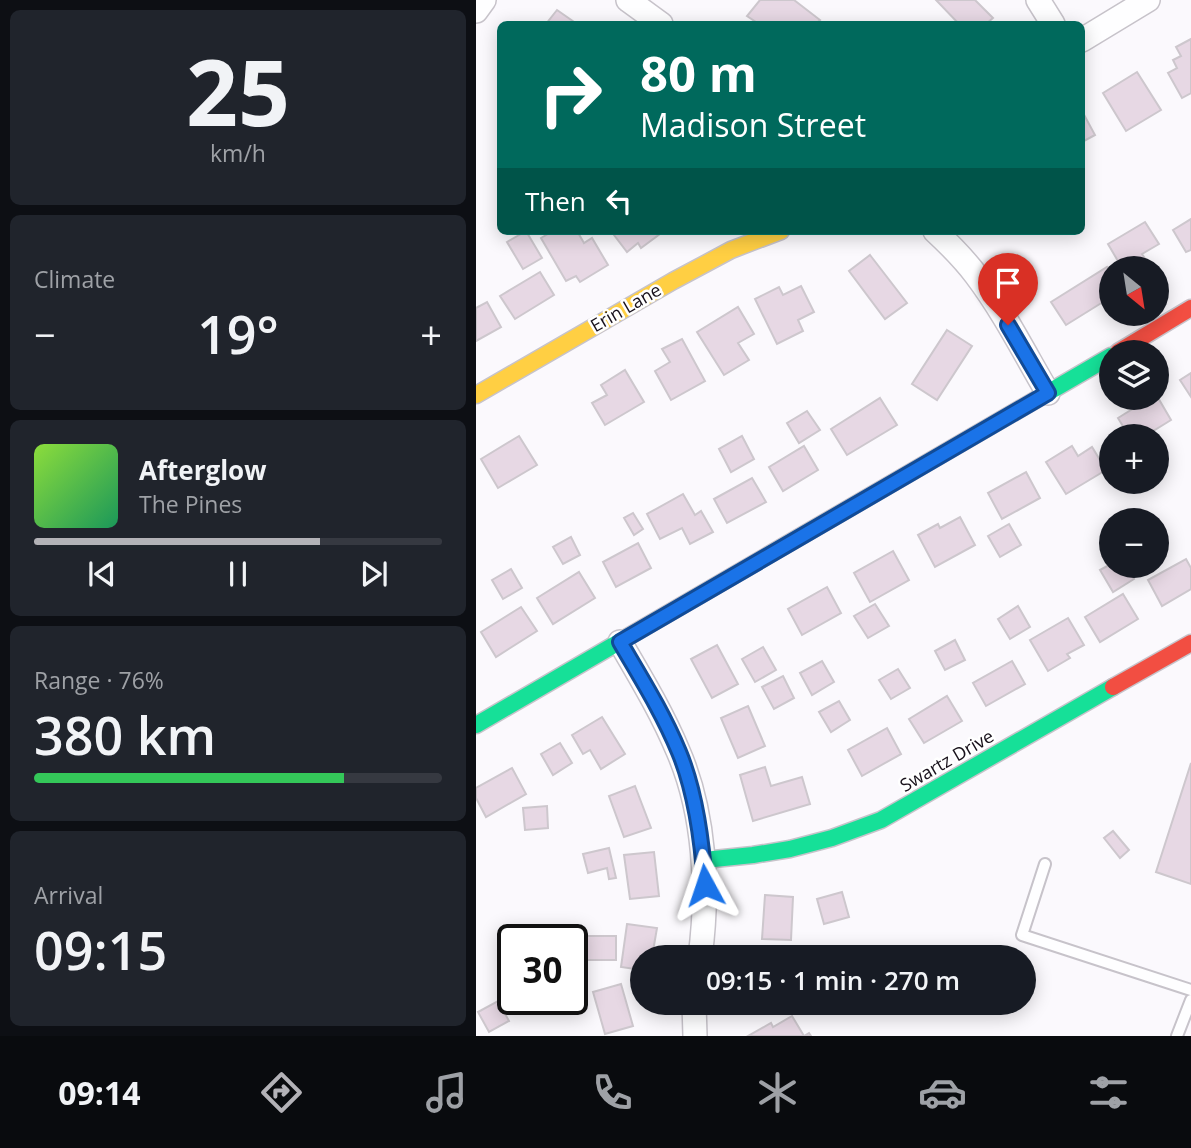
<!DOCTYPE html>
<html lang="en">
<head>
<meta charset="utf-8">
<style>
	:root { --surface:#171b24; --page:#20242c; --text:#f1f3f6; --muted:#9ea1a6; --line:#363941; --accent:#b3b2b7 }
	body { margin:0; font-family:"Open Sans",sans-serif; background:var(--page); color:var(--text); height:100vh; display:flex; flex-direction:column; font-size:26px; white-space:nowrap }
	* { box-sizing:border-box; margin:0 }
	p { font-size:23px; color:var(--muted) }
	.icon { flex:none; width:38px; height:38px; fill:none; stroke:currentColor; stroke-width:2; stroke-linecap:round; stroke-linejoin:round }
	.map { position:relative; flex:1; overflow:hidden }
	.details { display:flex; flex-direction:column; gap:10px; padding:10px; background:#0d0f14; width:476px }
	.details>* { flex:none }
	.banner { position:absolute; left:21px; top:21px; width:588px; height:214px; border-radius:10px; box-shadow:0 4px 18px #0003; background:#00695c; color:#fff; overflow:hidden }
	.needle { width:46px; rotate:150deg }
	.buttons { position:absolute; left:623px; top:256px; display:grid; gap:14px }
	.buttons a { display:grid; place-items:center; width:70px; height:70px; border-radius:50%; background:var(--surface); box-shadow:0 4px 18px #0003; font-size:35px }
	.speed { position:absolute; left:21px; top:924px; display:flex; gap:14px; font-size:35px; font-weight:700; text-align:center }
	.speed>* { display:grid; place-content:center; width:91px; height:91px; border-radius:50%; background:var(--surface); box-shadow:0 4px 18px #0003; line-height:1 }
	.speed .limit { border:4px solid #111; border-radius:10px; background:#fff; color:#111 }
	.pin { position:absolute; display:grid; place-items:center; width:60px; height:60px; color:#fff; margin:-72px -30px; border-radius:50% 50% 50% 0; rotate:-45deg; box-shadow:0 0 7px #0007 }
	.pin .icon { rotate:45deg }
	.me { position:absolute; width:77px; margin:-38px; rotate:355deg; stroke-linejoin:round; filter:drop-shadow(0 0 5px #0008) }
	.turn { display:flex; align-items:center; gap:24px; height:147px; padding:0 28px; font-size:32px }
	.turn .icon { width:91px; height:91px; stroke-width:2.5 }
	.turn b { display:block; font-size:49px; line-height:60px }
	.then { display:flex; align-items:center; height:66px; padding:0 28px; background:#0003; gap:14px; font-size:26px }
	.big { font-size:52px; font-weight:600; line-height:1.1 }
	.details .tile { flex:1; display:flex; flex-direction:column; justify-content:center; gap:10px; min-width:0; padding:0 24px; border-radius:10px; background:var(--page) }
	.details .dial { align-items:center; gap:0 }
	.dial b { font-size:91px; line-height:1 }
	.song { display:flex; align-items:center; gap:21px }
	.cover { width:84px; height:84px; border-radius:10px; background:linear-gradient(135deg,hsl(90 70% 55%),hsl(150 70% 35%)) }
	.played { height:7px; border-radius:4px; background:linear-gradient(90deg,var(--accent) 70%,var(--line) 70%) }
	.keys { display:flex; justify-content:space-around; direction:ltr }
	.heat { display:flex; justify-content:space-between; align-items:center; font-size:38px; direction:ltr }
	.charge { height:10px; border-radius:5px; background:linear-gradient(90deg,#34c759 76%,var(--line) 0) }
	.trip { position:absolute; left:154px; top:945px; width:406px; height:70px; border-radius:35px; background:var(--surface); box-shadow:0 4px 18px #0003; font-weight:600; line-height:70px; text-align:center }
	.tabs { display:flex; height:112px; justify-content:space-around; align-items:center; background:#090b0e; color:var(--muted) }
	.tabs .icon { width:49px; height:49px }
	.tabs .selected { color:var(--accent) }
	.tabs b { font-size:32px; color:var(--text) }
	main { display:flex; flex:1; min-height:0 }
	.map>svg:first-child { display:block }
</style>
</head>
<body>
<main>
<section class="details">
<div class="tile dial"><b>25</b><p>km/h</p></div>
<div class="tile"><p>Climate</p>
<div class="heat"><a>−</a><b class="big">19°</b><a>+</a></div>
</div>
<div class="tile">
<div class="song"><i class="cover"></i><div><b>Afterglow</b><p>The Pines</p></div></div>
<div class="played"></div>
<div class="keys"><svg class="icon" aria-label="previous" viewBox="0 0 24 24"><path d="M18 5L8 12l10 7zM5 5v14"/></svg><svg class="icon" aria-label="pause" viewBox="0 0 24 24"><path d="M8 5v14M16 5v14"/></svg><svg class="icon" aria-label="next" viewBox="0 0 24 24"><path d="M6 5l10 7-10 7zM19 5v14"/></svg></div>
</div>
<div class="tile"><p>Range · 76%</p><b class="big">380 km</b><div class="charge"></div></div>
<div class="tile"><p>Arrival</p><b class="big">09:15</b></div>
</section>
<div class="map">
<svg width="715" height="1036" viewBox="0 0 715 1036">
	<rect width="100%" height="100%" fill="#fbf9fd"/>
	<g fill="#e7d8e4" stroke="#cdc7cd" stroke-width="2">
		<polygon points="284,0 318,0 344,20 340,24 283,24 271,16"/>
		<polygon points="460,0 499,0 517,18 510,24 483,24"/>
		<polygon points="81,10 101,24 70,24"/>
		<polygon points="715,39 715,93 706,98 692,73 701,68 697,60 705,56 700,47"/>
		<polygon points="661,72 685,110 650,131 627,93"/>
		<polygon points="606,111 619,135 606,142"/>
		<polygon points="715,219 715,250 710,252 697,230"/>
		<polygon points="669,222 683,244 666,254 675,268 646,268 632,244"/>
		<polygon points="50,231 66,258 47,269 31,242"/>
		<polygon points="77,231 101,231 108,243 116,238 132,265 104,282 100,276 90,281 65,238"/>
		<polygon points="135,231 188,231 165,248 162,243 151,252"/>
		<polygon points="394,255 431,303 409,319 373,271"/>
		<polygon points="631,267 635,275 635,297 590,325 575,302"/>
		<polygon points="64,272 78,295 39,319 24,296"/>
		<polygon points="325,286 338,312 322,320 327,331 301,344 279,299 303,287 307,295"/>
		<polygon points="11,302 25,327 0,341 0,308"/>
		<polygon points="262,307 278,334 262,343 273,360 248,375 221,332"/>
		<polygon points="471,330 496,346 461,400 436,384"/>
		<polygon points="206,339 229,381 195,400 179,371 194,362 186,349"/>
		<polygon points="149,370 168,402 129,425 116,403 131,395 125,385"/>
		<polygon points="715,373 715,397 704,380"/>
		<polygon points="681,396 695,420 669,436 653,436 642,418 676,397"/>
		<polygon points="404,398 421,425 371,455 355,429"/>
		<polygon points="331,411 344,430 323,443 311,423"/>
		<polygon points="43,436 61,465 22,488 5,459"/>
		<polygon points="266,436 278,459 255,472 243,449"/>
		<polygon points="328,446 342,470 307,491 293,467"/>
		<polygon points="596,446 602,456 616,447 630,470 590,494 570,462"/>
		<polygon points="550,472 564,498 526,519 512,493"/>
		<polygon points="276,478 290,502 251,523 238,499"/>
		<polygon points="207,494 219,515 225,511 237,532 214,544 206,528 184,539 171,514"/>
		<polygon points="157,513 167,529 158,535 148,518"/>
		<polygon points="484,517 499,545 459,567 442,535 462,524 464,528"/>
		<polygon points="533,524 545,545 524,557 512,536"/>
		<polygon points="95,537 104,555 87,564 77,547"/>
		<polygon points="162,543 175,568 140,587 127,562"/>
		<polygon points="417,551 433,580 394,602 378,573"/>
		<polygon points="710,559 715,568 715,589 686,606 672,580"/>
		<polygon points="635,564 635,565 650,565 658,579 637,592 624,570"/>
		<polygon points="35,569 46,588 27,599 16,580"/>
		<polygon points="103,572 119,598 77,624 61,598"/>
		<polygon points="351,587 365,613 326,635 312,609"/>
		<polygon points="647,594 662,619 624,642 609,617"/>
		<polygon points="399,604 413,626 392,638 378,616"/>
		<polygon points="542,606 554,627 534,639 522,619"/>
		<polygon points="45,607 61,631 20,657 5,632"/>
		<polygon points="592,618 608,645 591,654 594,658 572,671 554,640"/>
		<polygon points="479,640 489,660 469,670 459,651"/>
		<polygon points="241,645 262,684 236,698 215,659"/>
		<polygon points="287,647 300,670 279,682 266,659"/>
		<polygon points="346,661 358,682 336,695 324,673"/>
		<polygon points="536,661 549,684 510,706 497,683"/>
		<polygon points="422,669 434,688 415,699 403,680"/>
		<polygon points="307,676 318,698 298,709 286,687"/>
		<polygon points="471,696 486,721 448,743 433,719"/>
		<polygon points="363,701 374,720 355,732 343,712"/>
		<polygon points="272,706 289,746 262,758 245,718"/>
		<polygon points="126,717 149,754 125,769 114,750 107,754 96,735"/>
		<polygon points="411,728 425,754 386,776 372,750"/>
		<polygon points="84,743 96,763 77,775 65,754"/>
		<polygon points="715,763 715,884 680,872"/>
		<polygon points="289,767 295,786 326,777 334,804 277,821 264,775"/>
		<polygon points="36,768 50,794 10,817 0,798 0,788"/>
		<polygon points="159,786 175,828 148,837 133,796"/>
		<polygon points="71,806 72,828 49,830 47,808"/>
		<polygon points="637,831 653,850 644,858 628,838"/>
		<polygon points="133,848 140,878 133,879 131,868 112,873 107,854"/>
		<polygon points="178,852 183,896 154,899 148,855"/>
		<polygon points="366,892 373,917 348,924 341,899"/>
		<polygon points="289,895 317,897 315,940 286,939"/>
		<polygon points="151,924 181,928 176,957 166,957 166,970 145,967"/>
		<polygon points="111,936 140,936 140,960 100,960 101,945 111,945"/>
		<polygon points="96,975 98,975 103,1001 77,1005 76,999 96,999"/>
		<polygon points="145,984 157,1026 129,1034 117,992"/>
		<polygon points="22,1001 33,1021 13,1032 2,1012"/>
		<polygon points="316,1016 328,1036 333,1033 335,1036 272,1036 295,1023 297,1027"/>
	</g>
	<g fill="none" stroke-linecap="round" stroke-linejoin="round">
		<g stroke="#c7c3ca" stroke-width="14">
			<g id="lane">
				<polyline points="569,864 546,935 715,990"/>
				<polyline points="701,1036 715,1000"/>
			</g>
		</g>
		<g stroke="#c7c3ca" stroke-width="26">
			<g id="street">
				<polyline points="152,0 185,24"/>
				<polyline points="562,0 577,24"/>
				<polyline points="0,11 8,0"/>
				<polyline points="606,40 672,0"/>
				<path d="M459,231C474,245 488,259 500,275C528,312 549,354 572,393"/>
				<path d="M144,642C165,678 186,713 202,751C229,813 233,891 224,957"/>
				<polyline points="218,1003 219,1036"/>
			</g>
		</g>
		<g stroke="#c7c3ca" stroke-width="19">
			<g id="fast">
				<polyline points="0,725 635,356"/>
				<polyline points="228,860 277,855 314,849 356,838 405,820 637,687"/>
			</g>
		</g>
		<g stroke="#c7c3ca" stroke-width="19">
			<polyline id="slow" points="0,395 197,281 255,250 305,231"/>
		</g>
		<g stroke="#c7c3ca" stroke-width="19">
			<g id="jam">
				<polyline points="642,352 715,308"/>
				<polyline points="637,687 715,643"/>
			</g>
		</g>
		<use href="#lane" stroke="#fefeff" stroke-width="10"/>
		<use href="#street" stroke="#fefeff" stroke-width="23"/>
		<use href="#fast" stroke="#16e098" stroke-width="16"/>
		<use href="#slow" stroke="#ffcf43" stroke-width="16"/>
		<use href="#jam" stroke="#f24e42" stroke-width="16"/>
	</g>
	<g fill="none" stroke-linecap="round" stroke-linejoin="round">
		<g stroke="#114b97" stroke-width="18">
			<path id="route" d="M229,885C226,840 220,793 203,752C187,713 165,678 144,642L572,393L532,325"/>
		</g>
		<use href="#route" stroke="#1a73e8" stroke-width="12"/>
	</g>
	<g text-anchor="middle" stroke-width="5" stroke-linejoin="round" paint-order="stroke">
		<g font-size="18" fill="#18111b" stroke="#fff">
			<text transform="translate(150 308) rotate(-30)" y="6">Erin Lane</text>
			<text transform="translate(471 761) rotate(-30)" y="6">Swartz Drive</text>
		</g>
	</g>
</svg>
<div class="buttons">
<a><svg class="needle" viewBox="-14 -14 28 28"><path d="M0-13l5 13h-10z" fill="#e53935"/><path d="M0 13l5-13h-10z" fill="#9ea1a6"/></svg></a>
<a><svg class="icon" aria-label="layers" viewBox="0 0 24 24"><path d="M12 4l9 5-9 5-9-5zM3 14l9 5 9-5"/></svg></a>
<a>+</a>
<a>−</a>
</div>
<div class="speed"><div class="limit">30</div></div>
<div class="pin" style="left:532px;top:325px;background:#d93025"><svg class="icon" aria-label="arrive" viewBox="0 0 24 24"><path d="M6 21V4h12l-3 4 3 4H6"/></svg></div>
<svg class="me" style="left:229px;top:885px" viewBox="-20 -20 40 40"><path d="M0-17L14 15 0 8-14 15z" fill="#1a73e8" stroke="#fff" stroke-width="4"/></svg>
<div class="trip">09:15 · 1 min · 270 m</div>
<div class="banner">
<div class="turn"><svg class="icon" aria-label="right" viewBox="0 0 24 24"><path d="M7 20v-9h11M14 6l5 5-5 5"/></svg><div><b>80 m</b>Madison Street</div></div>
<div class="then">Then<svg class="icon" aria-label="left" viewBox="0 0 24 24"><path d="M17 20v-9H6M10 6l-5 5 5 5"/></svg></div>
</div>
</div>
</main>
<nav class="tabs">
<b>09:14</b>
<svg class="icon selected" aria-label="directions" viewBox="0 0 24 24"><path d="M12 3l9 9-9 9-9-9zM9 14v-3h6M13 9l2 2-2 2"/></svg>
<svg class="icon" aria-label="music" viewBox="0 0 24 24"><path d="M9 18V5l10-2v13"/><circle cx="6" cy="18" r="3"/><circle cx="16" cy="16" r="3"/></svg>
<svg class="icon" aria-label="phone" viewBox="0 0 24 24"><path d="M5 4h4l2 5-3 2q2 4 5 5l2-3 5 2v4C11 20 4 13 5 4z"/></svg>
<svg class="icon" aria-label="climate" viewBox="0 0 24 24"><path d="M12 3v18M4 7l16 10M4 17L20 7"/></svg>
<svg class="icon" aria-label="car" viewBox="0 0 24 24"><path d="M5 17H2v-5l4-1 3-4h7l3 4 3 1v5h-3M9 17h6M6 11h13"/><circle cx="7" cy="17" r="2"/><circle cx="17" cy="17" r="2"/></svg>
<svg class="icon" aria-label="filters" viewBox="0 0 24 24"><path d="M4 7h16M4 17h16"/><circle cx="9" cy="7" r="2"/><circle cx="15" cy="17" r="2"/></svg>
</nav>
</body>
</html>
